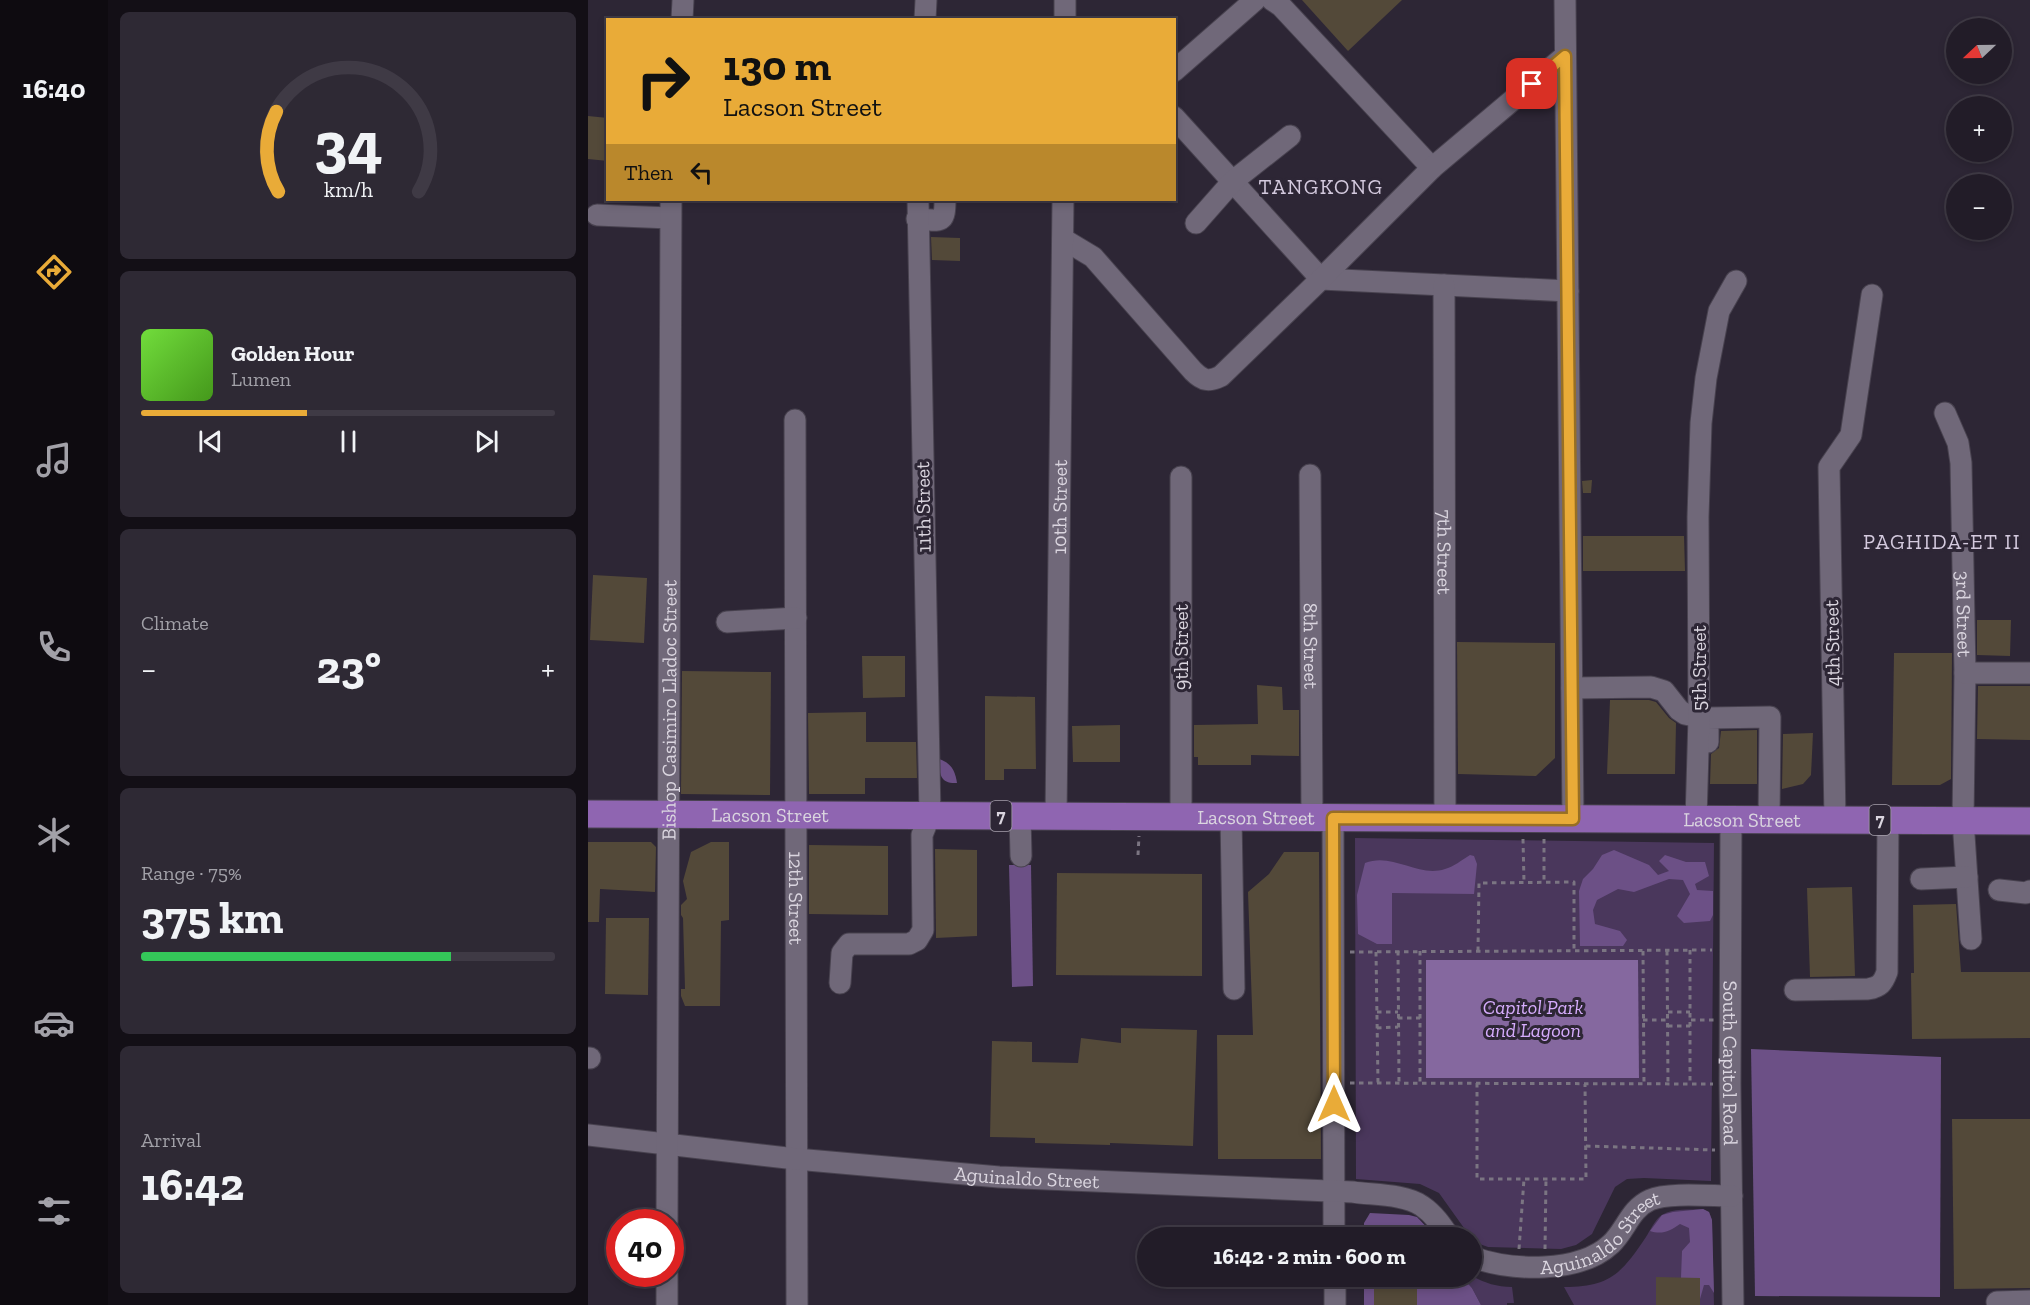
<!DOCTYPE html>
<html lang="en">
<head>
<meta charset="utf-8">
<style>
	:root { --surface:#221c28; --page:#2e2934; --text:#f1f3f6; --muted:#a2a1a8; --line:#3f3a45; --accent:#e9ab38 }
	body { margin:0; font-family:"Zilla Slab",serif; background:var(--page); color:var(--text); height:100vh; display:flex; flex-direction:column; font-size:22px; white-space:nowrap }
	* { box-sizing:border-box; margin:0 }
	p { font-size:20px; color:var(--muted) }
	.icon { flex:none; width:33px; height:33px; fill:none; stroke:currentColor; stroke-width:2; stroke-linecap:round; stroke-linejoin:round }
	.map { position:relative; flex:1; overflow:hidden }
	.sheet { display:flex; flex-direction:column; gap:12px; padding:12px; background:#130f16; width:480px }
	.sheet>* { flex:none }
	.banner { position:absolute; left:18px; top:18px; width:570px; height:183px; border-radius:0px; box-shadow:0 3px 9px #0003,0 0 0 2px var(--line); background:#e9ab38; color:#111; overflow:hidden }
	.needle { width:39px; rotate:248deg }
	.controls { position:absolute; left:1358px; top:18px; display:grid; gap:12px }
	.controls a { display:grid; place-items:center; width:66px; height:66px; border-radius:50%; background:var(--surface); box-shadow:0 3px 9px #0003,0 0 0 2px var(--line); font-size:30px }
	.speed { position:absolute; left:18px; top:1209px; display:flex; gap:12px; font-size:30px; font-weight:700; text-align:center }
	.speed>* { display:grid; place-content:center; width:78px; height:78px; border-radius:50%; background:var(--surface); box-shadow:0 3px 9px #0003,0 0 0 2px var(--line); line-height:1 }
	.speed .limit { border:9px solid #d22; background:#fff; color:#111 }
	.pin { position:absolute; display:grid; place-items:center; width:51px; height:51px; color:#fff; margin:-26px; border-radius:12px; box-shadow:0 3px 9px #0006 }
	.me { position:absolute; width:66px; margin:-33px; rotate:0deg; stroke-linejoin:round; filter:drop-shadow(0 0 4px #0008) }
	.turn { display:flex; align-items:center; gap:21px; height:126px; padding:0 18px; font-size:27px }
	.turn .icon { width:78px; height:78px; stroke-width:2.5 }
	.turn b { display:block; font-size:42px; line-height:51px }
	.then { display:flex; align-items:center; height:57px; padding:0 18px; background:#0003; gap:12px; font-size:22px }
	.big { font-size:45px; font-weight:700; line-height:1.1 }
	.sheet .card { flex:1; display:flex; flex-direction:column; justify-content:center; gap:9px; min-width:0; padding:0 21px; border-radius:9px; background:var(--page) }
	.sheet .dial { align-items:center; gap:0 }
	.dial svg { height:156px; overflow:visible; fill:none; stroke:var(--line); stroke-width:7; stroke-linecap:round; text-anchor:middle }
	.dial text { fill:var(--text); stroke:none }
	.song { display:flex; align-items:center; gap:18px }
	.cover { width:72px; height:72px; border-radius:9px; background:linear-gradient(135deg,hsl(100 70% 55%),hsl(100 70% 35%)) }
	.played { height:6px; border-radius:3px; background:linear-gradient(90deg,var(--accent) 40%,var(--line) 40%) }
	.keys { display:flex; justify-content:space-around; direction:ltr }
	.heat { display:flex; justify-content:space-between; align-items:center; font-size:33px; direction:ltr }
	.charge { height:9px; border-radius:4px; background:linear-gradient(90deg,#34c759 75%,var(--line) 0) }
	.trip { position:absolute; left:549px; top:1227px; width:345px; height:60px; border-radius:30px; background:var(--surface); box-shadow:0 3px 9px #0003,0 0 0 2px var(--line); font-weight:700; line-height:60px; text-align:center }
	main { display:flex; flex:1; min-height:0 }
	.tab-bar { display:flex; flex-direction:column; width:108px; justify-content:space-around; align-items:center; background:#0e0b10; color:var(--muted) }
	.tab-bar .icon { width:42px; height:42px }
	.tab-bar .current { color:var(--accent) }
	.tab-bar b { font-size:27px; color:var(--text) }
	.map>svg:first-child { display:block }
</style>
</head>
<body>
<main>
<nav class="tab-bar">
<b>16:40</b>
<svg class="icon current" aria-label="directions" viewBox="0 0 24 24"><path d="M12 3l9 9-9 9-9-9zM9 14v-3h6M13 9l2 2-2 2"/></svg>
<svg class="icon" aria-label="music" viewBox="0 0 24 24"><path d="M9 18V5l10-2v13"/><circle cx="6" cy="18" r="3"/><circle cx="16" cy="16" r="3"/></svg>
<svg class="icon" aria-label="phone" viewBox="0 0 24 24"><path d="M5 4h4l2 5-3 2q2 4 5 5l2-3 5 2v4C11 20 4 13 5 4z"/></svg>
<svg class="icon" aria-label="climate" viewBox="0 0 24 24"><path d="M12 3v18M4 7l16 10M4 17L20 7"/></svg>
<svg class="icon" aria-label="car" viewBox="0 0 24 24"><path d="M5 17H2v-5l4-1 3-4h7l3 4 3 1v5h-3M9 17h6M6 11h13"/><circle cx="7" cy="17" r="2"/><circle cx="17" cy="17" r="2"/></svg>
<svg class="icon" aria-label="filters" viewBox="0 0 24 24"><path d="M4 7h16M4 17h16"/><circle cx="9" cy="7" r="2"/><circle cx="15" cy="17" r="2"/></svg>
</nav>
<section class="sheet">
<div class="card dial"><svg viewBox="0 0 100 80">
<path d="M14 69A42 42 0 1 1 86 69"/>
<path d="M14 69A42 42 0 0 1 13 28" stroke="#e9ab38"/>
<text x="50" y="56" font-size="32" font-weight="700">34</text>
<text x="50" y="72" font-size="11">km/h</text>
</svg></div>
<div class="card">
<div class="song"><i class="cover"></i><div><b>Golden Hour</b><p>Lumen</p></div></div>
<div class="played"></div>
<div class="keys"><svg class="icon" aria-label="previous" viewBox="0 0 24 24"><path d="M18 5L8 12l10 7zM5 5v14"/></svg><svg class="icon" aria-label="pause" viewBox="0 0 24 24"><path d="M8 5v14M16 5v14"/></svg><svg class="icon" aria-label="next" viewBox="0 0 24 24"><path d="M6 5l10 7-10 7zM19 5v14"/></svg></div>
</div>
<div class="card"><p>Climate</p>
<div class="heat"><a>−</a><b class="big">23°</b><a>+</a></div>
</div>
<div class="card"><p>Range · 75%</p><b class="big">375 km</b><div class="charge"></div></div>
<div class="card"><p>Arrival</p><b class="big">16:42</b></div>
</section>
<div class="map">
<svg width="1442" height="1305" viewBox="0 0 1442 1305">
	<rect width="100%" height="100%" fill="#2d2635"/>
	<g fill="#4a375c">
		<polygon points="767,838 1126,843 1123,1181 1056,1178 1039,1179 1027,1187 1004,1234 988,1245 973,1249 900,1247 886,1242 851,1193 832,1184 768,1179"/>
		<path d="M1115,1209L1121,1212L1124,1220L1126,1305H1112V1278H1068V1305H986L976,1287C1022,1287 1033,1274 1058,1237C1062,1231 1067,1219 1074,1215C1084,1208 1103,1210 1115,1209Z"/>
		<path d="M884,1276C897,1283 909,1287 924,1287L926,1303H919V1305H893L884,1288L874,1277Z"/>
	</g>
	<g fill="#6c5086">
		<path d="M351,759C363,763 367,770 369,783C352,784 351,774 351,759Z"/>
		<polygon points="1026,850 1061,865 1070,875 1081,871 1071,861 1077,855 1098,862 1117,862 1121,876 1107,884 1109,890 1125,891 1125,915 1122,921 1096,923 1089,916 1102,894 1095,880 1081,879 1046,892 1030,889 1009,900 1005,910 1007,924 1032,931 1039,940 1035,946 992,946 991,891 995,879 1005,869 1014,855"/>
		<path d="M882,855L886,856L889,864L886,894L804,893V944H789L770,934L769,895L777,863C805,852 830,878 857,869C865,867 874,860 882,855Z"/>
		<polygon points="421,865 443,865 445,986 424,987"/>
		<polygon points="1163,1049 1353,1057 1352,1297 1167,1296"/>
		<path d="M1115,1209L1121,1212L1124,1220L1126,1293L1121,1285H1116L1112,1299V1278H1093L1094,1251L1102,1242L1101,1228L1092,1224C1082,1231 1074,1235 1062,1231L1074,1215L1085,1212Z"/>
		<polygon points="782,1213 821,1215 829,1217 848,1237 776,1237 776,1223"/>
		<polygon points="776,1277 874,1277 884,1288 893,1305 829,1305 828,1282 786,1282 786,1305 776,1305"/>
	</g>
	<polygon fill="#85689f" points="838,960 1050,960 1051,1078 838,1078"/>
	<g fill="#534939">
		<polygon points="714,0 814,0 760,51"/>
		<polygon points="0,116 20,118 20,161 0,159"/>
		<polygon points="343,237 372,238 372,261 344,260"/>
		<polygon points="1004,480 1003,493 995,493 994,481"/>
		<polygon points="995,536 1096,536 1097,571 995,571"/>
		<polygon points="5,575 59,578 56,643 2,640"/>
		<polygon points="1389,620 1423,620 1422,656 1389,655"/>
		<polygon points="869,642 967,643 967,758 948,776 870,774"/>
		<polygon points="1306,653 1364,653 1363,779 1352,785 1304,785"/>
		<polygon points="274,656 317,656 317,697 275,698"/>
		<polygon points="94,671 183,672 182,795 93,794"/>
		<polygon points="669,685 694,687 695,710 711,710 711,756 663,755 663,765 610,765 610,757 606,757 606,725 670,724"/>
		<polygon points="1390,686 1442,686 1442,740 1389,739"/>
		<polygon points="397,696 447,697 448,769 416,769 416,780 397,780"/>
		<polygon points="1022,700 1061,700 1068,702 1081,718 1088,723 1087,774 1019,774"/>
		<polygon points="278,712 278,742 328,742 329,778 277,778 277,794 221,794 220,713"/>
		<polygon points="532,725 532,762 485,762 484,726"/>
		<polygon points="1169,730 1169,784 1122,784 1123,754 1131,748 1133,731"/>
		<polygon points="1225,733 1223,775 1215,784 1194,789 1195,734"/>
		<polygon points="0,842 63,842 68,847 67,892 12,889 11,922 0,922"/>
		<polygon points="123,842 141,842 141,920 133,921 132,1006 97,1006 93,996 93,989 97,989 95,918 93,915 93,905 99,899 95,881 103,852"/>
		<polygon points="221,845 300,846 300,915 221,914"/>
		<polygon points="347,849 389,850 389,936 348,938"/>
		<polygon points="696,852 731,852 733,1159 630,1159 629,1035 665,1035 660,892 681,874"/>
		<polygon points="469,873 614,874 614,976 468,975"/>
		<polygon points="1264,887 1267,976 1222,977 1219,888"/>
		<polygon points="1368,904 1373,972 1442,972 1442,1038 1324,1039 1323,973 1326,973 1325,905"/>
		<polygon points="18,918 61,918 60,995 17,994"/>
		<polygon points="533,1028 609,1030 605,1146 522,1143 522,1145 447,1143 447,1138 402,1137 404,1041 444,1042 444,1062 490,1063 493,1038 533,1043"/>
		<polygon points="1364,1119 1442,1119 1442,1288 1366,1289"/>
		<polygon points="1068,1277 1112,1278 1112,1305 1068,1305"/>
		<rect x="786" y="1282" width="43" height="23"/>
	</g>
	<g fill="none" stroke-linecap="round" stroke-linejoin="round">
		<g stroke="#48424f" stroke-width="23">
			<g id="minor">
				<polyline points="684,0 693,6 844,168"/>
				<polyline points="977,0 985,819"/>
				<polyline points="94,20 95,0"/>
				<polyline points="337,20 338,0"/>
				<polyline points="477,20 477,0"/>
				<polyline points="586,71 667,0"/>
				<polyline points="586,117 733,279 980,291"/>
				<polyline points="9,215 82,218"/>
				<path d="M329,219C352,220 357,226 357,200"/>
				<polyline points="608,223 645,181 702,136"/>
				<path d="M475,239L505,257L605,371C615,381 621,382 633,376L733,279L844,168L977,56"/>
				<path id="s1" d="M856,285L857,818"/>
				<path id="s2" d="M1357,413L1370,443L1373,463L1377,673L1375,820L1383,939"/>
				<path id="s3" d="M207,420L209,1305"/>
				<path id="s4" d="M722,475L724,817"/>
				<polyline points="139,622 208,618"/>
				<polyline points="1377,673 1442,673"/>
				<polyline points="984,688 1063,687 1076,691 1091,710 1097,714 1111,717"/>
				<polyline points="1120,742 1120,718 1182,717 1181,820"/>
				<polyline points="432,816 433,856"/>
				<path id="s5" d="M468,816L475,200"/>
				<polyline points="593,817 593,477"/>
				<polyline points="643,817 646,989"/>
				<polyline points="745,818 746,1238"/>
				<polyline points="1108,820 1111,717 1110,517 1113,423 1118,378 1131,311 1148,281"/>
				<path id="s6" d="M1143,820L1142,1084L1145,1305"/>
				<polyline points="1247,820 1241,467 1263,435 1284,295"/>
				<polyline points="1333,879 1379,877"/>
				<polyline points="1411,890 1438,893 1442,891"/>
				<polyline points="252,983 254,953 261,944 321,944 329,940 335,930 334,835 342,815 330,200"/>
				<path d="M1207,990L1280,989C1292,987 1295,983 1299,972L1300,820"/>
				<polyline points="0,1058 2,1058"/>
				<path id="s7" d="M0,1135L208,1159L411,1177L765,1192C785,1195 817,1194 834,1206C846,1214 854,1226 862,1238"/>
				<path id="s8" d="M79,1222L83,200"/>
				<path id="s9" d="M884,1257C923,1271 991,1274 1023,1244C1038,1230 1042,1209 1062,1200C1080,1192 1122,1196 1144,1196"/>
				<polyline points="79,1274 79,1305"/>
				<polyline points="747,1276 747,1305"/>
				<polyline points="1410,1305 1409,1302 1442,1301"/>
			</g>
		</g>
		<g stroke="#48424f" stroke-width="29">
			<g id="major">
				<path id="s10" d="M0,814L1442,821"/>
			</g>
		</g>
		<g stroke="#7b7582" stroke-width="3" stroke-dasharray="4.5 4.5" stroke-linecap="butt">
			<polyline points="935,839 936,882"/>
			<polyline points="956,839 956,882"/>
			<polyline points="550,855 551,836"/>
			<polyline points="1102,950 1102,1084"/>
			<polyline points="810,951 811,1083"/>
			<polyline points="832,951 832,1083"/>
			<polyline points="890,951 891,883 986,882 986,951"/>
			<polyline points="1055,951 1056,1084"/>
			<polyline points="1079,951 1080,1084"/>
			<polyline points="762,952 1124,950"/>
			<polyline points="788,952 790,1083"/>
			<polyline points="789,1012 810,1012"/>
			<polyline points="1080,1012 1102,1012"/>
			<polyline points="810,1018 832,1018"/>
			<polyline points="1055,1020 1080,1020"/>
			<polyline points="1103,1020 1126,1020"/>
			<polyline points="1080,1026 1102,1026"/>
			<polyline points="789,1028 810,1027"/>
			<polyline points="762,1083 1125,1084"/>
			<polyline points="889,1083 889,1179 998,1179 997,1084"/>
			<polyline points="998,1146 1127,1150"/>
			<polyline points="931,1249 936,1179"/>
			<polyline points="957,1249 958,1179"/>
		</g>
		<use href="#minor" stroke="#706879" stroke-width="21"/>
		<use href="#major" stroke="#8f65b1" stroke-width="27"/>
	</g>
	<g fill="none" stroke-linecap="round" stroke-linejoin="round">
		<g stroke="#976f24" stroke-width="15">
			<polyline id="route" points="746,1104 745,818 985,819 977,56 944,84"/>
		</g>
		<use href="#route" stroke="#e9ab38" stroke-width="10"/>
	</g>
	<g text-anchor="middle" stroke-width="6" stroke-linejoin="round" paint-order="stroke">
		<g fill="#2d2635" stroke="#a6a0ac" stroke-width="1.5">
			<rect x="402.5" y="801" width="21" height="30" rx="4.5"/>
			<rect x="1281.5" y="805" width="21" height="30" rx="4.5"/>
		</g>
		<g font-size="18" font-weight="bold" fill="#dad5df">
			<text x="413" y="822">7</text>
			<text x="1292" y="826">7</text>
		</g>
		<g font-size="20" fill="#dad5df" stroke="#2d2635">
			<text transform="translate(335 507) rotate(-91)" y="7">11th Street</text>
			<text dy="7" stroke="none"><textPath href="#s5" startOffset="309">10th Street</textPath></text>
			<text dy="7" stroke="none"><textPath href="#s1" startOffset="267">7th Street</textPath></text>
			<text dy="7" stroke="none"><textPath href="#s2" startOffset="204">3rd Street</textPath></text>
			<text transform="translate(1244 643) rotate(-91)" y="7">4th Street</text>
			<text dy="7" stroke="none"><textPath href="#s4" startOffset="171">8th Street</textPath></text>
			<text transform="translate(593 647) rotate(-90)" y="7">9th Street</text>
			<text transform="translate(1111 668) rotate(-90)" y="7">5th Street</text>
			<text dy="7" stroke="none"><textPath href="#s8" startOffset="512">Bishop Casimiro Lladoc Street</textPath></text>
			<text dy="7" stroke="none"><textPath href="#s10" startOffset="182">Lacson Street</textPath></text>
			<text dy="7" stroke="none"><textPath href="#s10" startOffset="668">Lacson Street</textPath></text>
			<text dy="7" stroke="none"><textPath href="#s10" startOffset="1154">Lacson Street</textPath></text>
			<text dy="7" stroke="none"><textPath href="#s3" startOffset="478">12th Street</textPath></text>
			<text dy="7" stroke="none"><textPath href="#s6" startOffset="243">South Capitol Road</textPath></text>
			<text dy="7" stroke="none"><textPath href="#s7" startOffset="441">Aguinaldo Street</textPath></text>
			<text dy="7" stroke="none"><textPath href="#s9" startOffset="142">Aguinaldo Street</textPath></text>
		</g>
		<g font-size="20" font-style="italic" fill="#d6acfd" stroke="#2d2635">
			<text x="945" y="1014">Capitol Park<tspan x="945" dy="23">and Lagoon</tspan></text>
		</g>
		<g font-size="21" letter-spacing="1.5" fill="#d4cade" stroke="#2d2635">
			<text x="733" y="194">TANGKONG</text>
			<text x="1354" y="549">PAGHIDA-ET II</text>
		</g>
	</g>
</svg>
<div class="controls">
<a><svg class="needle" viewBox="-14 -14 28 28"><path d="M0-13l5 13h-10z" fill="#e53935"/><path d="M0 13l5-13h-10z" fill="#a2a1a8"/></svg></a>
<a>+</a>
<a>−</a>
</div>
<div class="speed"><div class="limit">40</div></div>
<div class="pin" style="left:944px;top:84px;background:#d93025"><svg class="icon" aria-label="arrive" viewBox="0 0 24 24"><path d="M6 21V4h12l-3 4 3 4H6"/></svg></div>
<svg class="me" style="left:746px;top:1104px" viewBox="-20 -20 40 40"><path d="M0-17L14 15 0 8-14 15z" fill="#e9ab38" stroke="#fff" stroke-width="4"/></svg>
<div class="trip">16:42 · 2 min · 600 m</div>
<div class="banner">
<div class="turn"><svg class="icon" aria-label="right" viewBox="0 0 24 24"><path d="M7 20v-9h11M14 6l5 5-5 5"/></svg><div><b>130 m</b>Lacson Street</div></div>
<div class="then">Then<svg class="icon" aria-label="left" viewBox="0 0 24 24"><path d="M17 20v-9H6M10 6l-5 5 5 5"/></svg></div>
</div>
</div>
</main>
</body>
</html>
